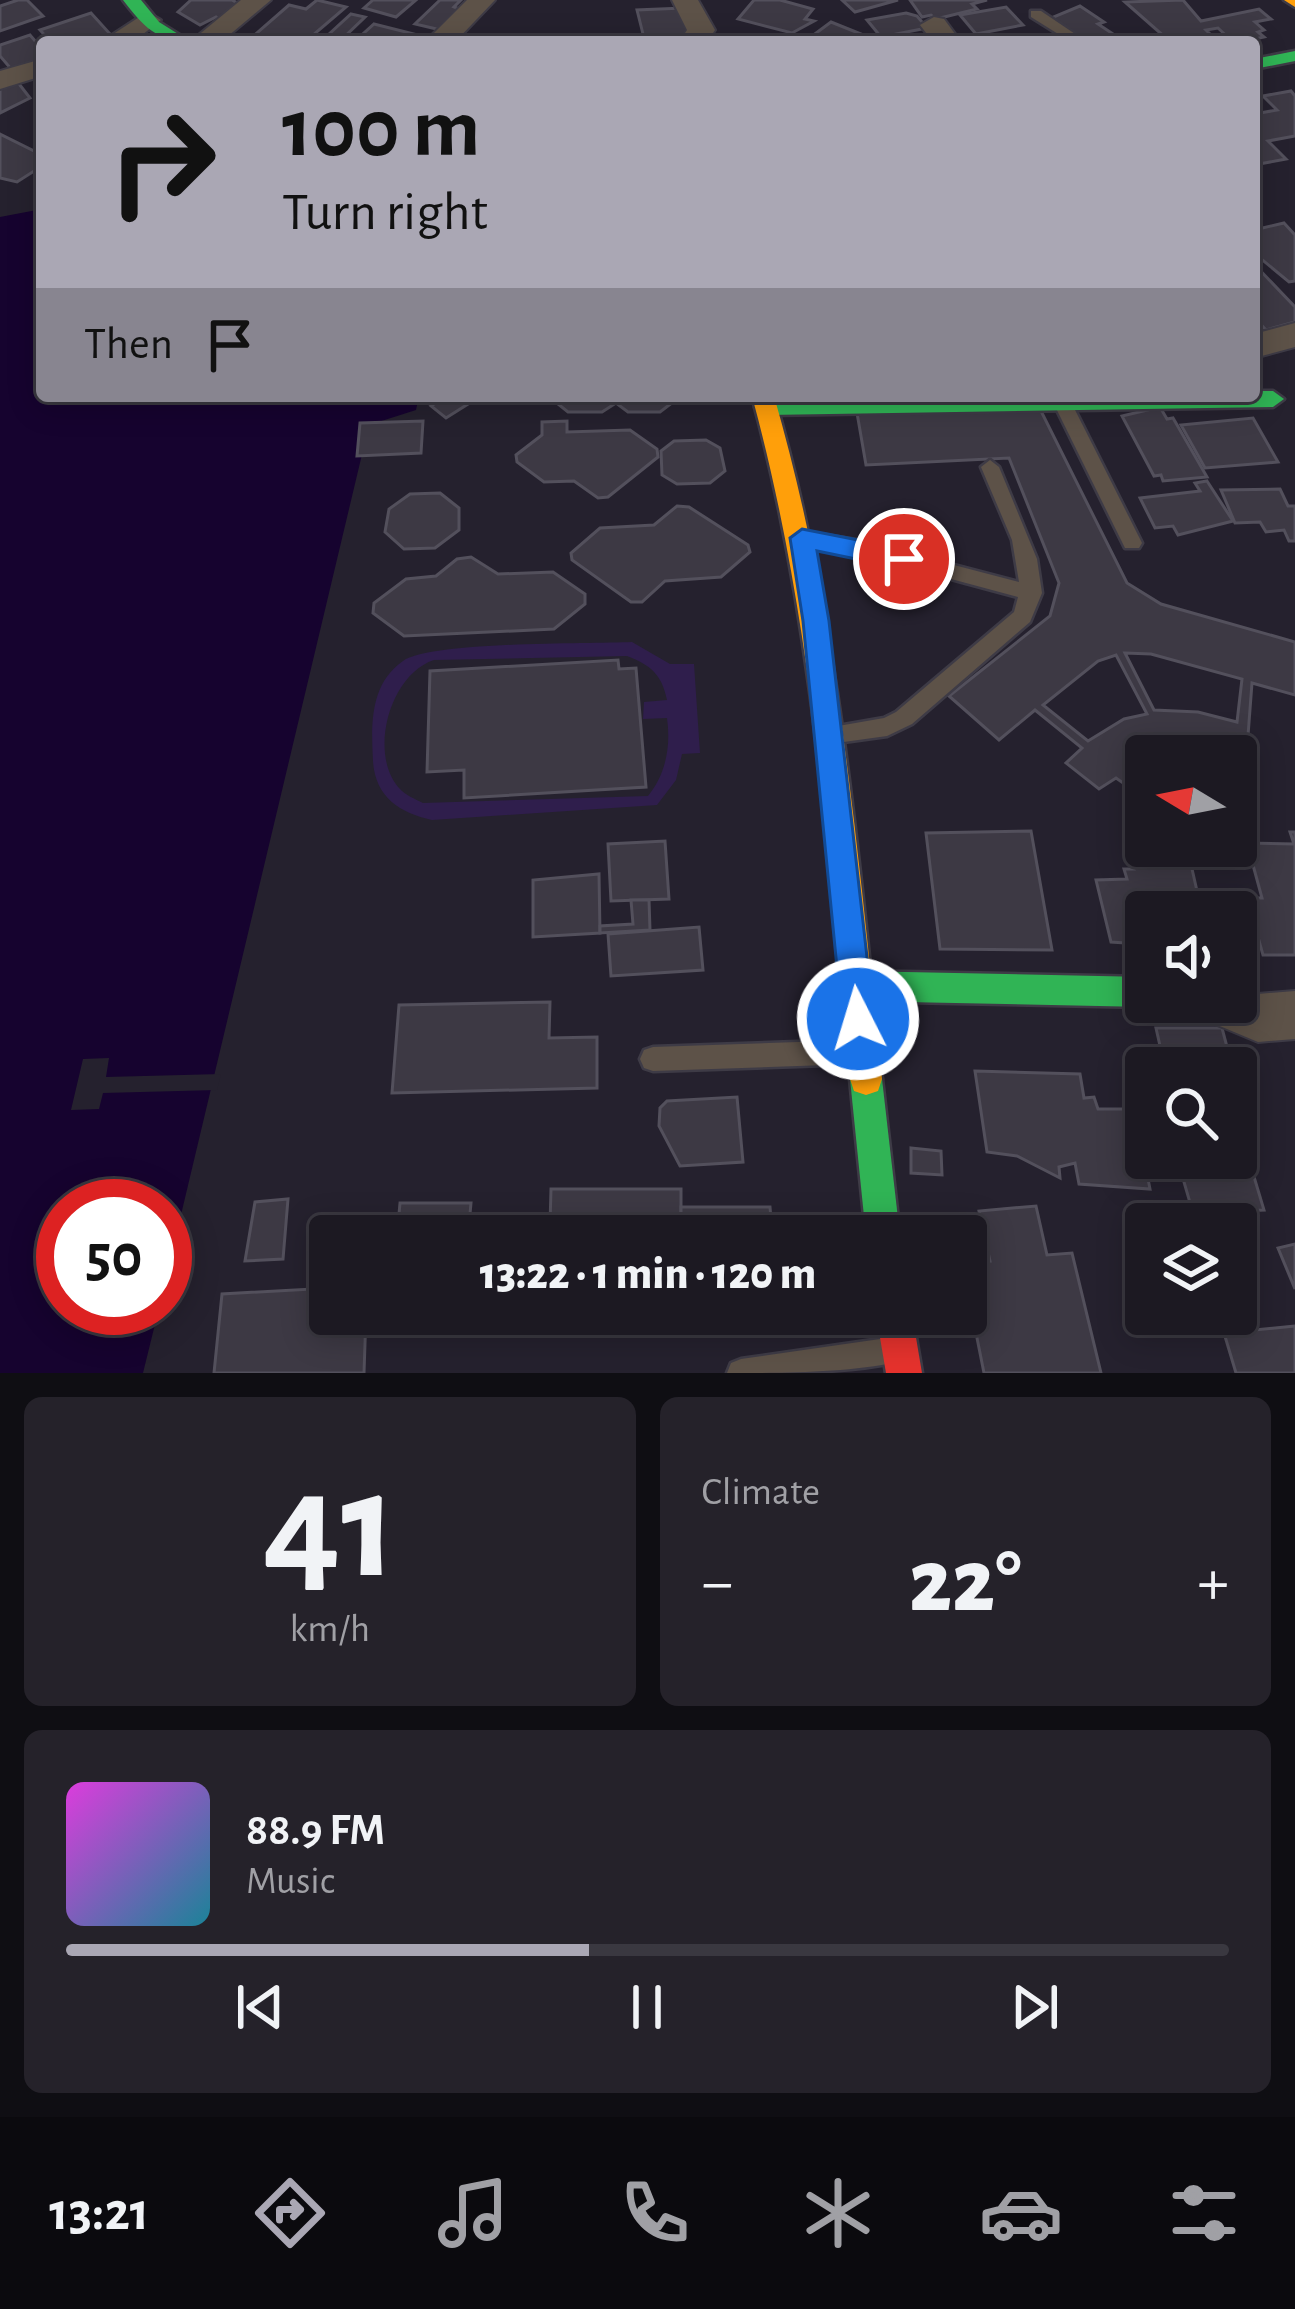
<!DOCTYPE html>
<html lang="en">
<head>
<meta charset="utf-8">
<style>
	:root { --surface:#1c1922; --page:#25222a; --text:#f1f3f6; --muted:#a0a0a5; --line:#3a3840; --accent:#aaa7b4 }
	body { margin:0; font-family:"Alegreya Sans",sans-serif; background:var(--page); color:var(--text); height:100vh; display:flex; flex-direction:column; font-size:45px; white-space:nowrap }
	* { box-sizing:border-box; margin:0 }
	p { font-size:39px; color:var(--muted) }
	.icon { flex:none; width:66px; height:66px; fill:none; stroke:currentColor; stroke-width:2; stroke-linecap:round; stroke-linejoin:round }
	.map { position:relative; height:1373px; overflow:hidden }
	.drawer { display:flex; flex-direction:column; gap:24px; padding:24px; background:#0f0e13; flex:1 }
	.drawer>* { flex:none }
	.guide { position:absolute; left:36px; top:36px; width:1224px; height:366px; border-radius:12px; box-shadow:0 6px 30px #0003,0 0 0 3px var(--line); background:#aaa7b4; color:#111; overflow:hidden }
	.needle { width:78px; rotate:280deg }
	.controls { position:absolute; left:1125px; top:735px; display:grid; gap:24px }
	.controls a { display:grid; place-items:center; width:132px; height:132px; border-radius:12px; background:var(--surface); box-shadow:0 6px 30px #0003,0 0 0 3px var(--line); font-size:60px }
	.speed { position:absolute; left:36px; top:1179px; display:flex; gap:24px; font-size:60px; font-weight:700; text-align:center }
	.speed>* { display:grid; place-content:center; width:156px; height:156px; border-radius:50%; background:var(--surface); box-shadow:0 6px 30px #0003,0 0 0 3px var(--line); line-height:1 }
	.speed .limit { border:18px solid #d22; background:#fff; color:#111 }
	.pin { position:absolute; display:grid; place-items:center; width:102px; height:102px; color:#fff; margin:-51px; border:6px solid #fff; border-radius:50%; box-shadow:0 3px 12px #0007 }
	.me { position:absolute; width:132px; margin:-66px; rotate:355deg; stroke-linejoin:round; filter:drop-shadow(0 0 9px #0008) }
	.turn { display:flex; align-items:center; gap:42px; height:252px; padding:0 48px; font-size:54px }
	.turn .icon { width:156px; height:156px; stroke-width:2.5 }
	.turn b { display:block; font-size:84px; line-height:102px }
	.then { display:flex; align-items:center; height:114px; padding:0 48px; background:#0003; gap:24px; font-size:45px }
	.big { font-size:90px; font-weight:800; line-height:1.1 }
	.drawer .card { flex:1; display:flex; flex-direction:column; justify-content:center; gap:18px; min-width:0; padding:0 42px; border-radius:18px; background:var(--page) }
	.drawer .dial { align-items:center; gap:0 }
	.dial b { font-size:156px; line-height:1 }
	.song { display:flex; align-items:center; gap:36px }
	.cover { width:144px; height:144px; border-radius:18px; background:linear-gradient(135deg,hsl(300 70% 55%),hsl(190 70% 35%)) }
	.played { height:12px; border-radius:6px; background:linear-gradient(90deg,var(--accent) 45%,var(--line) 45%) }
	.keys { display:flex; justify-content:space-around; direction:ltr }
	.heat { display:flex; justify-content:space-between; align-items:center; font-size:66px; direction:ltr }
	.drawer .tiles { flex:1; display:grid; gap:24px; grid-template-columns:1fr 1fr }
	.card:last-child { grid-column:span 2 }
	.trip { position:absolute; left:309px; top:1215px; width:678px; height:120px; border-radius:12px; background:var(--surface); box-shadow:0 6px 30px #0003,0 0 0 3px var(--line); font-weight:800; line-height:120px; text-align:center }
	.tab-bar { display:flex; height:192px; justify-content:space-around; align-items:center; background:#0b0a0e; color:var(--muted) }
	.tab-bar .icon { width:84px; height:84px }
	.tab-bar .current { color:var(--accent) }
	.tab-bar b { font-size:54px; color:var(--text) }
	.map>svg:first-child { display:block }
</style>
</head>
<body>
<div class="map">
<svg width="1295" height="1373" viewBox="0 0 1295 1373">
	<rect width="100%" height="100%" fill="#25212e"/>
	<path fill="#2f1e4c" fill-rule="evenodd" d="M632,642L670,664H694L700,753L682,754L676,780L657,805L432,820C400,813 375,797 373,761C371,724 370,684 403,661C431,641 590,644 632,642ZM627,656C651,665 662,675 667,700L644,702L643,719L667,718C671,746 666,774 648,796L423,803C415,799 405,795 399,788C368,753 390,674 434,660Z"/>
	<polygon fill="#16032f" points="42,209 42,396 419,396 416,410 369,425 165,1282 165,1206 63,1206 63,1308 159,1308 143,1373 0,1373 0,217"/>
	<polygon fill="#25212e" points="109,1058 106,1077 221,1074 217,1090 103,1093 99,1109 71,1110 83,1059"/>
	<g fill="#3d3944" stroke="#53505c" stroke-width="3" fill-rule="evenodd">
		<polygon points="18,0 27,0 43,16 0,31 0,6"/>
		<polygon points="191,0 232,0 241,5 220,20 216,17 200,25 178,12"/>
		<polygon points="317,0 346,7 305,42 251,38 289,5 306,9"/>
		<polygon points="373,0 416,0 396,17 364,8"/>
		<polygon points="440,0 461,0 454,7 462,10 441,30 415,24"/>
		<polygon points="754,0 780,0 813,9 805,19 814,21 792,33 738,19"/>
		<polygon points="842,0 898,0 855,12"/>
		<polygon points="910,0 987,0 972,4 977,9 936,19 931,15 922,17"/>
		<polygon points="1183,0 1201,21 1259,9 1271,19 1255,22 1264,30 1258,32 1264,37 1242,42 1233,42 1218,28 1206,30 1218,42 1161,42 1166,38 1125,2"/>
		<polygon points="1080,6 1104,22 1098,24 1122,40 1086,42 1051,18"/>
		<polygon points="1006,7 1023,25 976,34 960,15"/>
		<polygon points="683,8 691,34 644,38 637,10"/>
		<polygon points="91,13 111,35 92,42 51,42 40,30"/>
		<polygon points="906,13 917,16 927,28 881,37 867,20"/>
		<polygon points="351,14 365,17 342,39 328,35"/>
		<polygon points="831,22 866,36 859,42 804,42"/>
		<polygon points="374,24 418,35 411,42 354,42"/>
		<polygon points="30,35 42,49 36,54 41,60 12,70 0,56 0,45"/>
		<polygon points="16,80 30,98 0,113 0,85"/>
		<polygon points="1291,91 1295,96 1295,136 1268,141 1286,159 1254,165 1254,114 1277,110 1263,96"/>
		<polygon points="0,134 42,155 42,166 17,182 0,178"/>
		<polygon points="1284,223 1295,235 1295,281 1289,282 1254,253 1254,230"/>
		<polygon points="1254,264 1295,307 1295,322 1266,330 1254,317"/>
		<polygon points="447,396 458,396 468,404 446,418 431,406"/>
		<polygon points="548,396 681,396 660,412 628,412 616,403 602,412 568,412"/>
		<polygon points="1160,407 1167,419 1173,418 1207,477 1163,481 1161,475 1154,476 1122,416"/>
		<path d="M1040,409L1127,583L1161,604L1295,642V695L1252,683L1246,762L1202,750L1167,749L1171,756H1146V771L1126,785L1116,778L1099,789L1066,763L1082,748L1035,710L999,740L949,696L1050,616L1059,583L1009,458L866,465L857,413ZM1125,653L1151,654L1242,679L1237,722L1198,712L1154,710ZM1116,655L1147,714L1124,719L1088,741L1043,705L1098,661Z"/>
		<polygon points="1253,418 1278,462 1205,468 1181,425"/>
		<polygon points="423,421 421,453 357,456 360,423"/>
		<polygon points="567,421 567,432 630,430 657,449 658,457 608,497 598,498 574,481 544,482 517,462 516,455 542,435 542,422"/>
		<polygon points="706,440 720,448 725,471 710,483 677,484 662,475 661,451 674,441"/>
		<polygon points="1207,481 1233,521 1178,535 1173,526 1155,528 1140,498 1200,491 1195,483"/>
		<polygon points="1280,489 1288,506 1295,506 1295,541 1289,541 1284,530 1266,532 1260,522 1235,523 1221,490"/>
		<polygon points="440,493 459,508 459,530 435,548 404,549 385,532 389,509 410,494"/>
		<polygon points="677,506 689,507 748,545 750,552 721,577 665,581 642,602 631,602 572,560 571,553 600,528 654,525"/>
		<polygon points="471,557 498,574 553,572 585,594 585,604 554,629 404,636 373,613 374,603 406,579 436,576 457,559"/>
		<polygon points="618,660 619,669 636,668 646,787 464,798 464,770 427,772 430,671"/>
		<polygon points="1031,831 1052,950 940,949 926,833"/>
		<polygon points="1290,832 1295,832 1295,955 1263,955 1247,898 1262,898 1247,843 1294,844"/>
		<polygon points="665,841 669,899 611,901 608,844"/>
		<polygon points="1132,860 1190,860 1197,891 1152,892 1157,912 1146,912 1146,934 1139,934 1140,944 1111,942 1096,880 1127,879 1124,869 1134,869"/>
		<polygon points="599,874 600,933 533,937 533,880"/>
		<polygon points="631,900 649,900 650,930 600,933 600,926 633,924"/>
		<polygon points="699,927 703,970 611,976 608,934"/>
		<polygon points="550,1002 549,1038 597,1037 597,1088 392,1093 399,1005"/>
		<polygon points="1156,1028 1222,1028 1231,1062 1211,1061 1213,1068 1165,1068"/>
		<polygon points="975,1071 1080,1074 1084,1098 1094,1097 1098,1109 1145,1109 1146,1142 1141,1143 1150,1189 1079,1184 1075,1163 1059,1167 1060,1178 1017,1156 987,1152"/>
		<polygon points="737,1097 743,1162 680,1166 659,1126 660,1108 667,1101"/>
		<polygon points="1237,1120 1264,1210 1193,1213 1177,1158 1236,1158"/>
		<polygon points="911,1148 941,1151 942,1175 911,1173"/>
		<polygon points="551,1189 681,1189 681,1236 397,1236 400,1203 471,1203 469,1225 550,1225"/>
		<polygon points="288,1199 283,1259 245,1261 255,1202"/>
		<polygon points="1036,1206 1047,1255 1072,1253 1101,1373 984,1373 975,1328 982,1328 968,1262 990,1261 979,1211"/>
		<polygon points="681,1207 770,1207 771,1219 807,1219 808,1236 681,1236"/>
		<polygon points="1295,1244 1295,1289 1278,1248"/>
		<polygon points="1236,1252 1252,1304 1236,1305"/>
		<polygon points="330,1288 330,1314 366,1314 364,1373 214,1373 222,1294"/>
		<polygon points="1295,1326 1295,1373 1236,1373 1224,1333"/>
	</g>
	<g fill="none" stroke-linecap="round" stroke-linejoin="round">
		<g stroke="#3e3b46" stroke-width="5">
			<g id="lane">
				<polygon points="1031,11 1041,11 1087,42 1071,42 1031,17"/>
				<polygon points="1050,396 1068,396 1142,543 1139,548 1125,548"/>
				<polygon points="990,460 999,467 1037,559 1042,593 1030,622 912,724 887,736 829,744 821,741 818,735 821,729 884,718 896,712 1014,612 1018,597 862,555 806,546 799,544 796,539 799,534 806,532 862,541 1019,582 1012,540 981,467"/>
				<polygon points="855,1040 864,1043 868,1052 864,1061 855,1064 653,1071 644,1068 640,1059 644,1050 653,1047"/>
				<path d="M887,1338L897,1342L901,1352L897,1362C847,1373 780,1373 727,1373L731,1363L741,1359Z"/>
			</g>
		</g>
		<g stroke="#3e3b46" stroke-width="4">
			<g id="street">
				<polygon points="241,0 271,0 221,42 190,42"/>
				<polygon points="467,0 495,0 455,42 425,42"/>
				<polygon points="672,0 698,0 715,30 707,42 679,42 687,30"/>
				<polygon points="147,12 161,20 133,42 101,42"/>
				<polygon points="934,17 944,19 961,42 933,42 920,25"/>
				<polygon points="42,59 42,76 0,89 0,71"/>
				<polygon points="1295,323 1295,347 1254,358 1254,334"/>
				<polygon points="1236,985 1258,994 1295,991 1295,1039 1258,1042 1203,1019 1196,1002 1236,1002"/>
			</g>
		</g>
		<g stroke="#3e3b46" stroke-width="5">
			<g id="fast">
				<path d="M123,0H141L159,22L191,42C157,42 143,26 123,0Z"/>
				<polygon points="1295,51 1295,61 1254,69 1254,59"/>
				<polygon points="1254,391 1273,391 1284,399 1273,407 767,415 755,407 767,399 1254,396"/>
				<polygon points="855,971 1146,977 1146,1002 1157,1002 1146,1007 855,1001 844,997 839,986 844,975"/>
				<polygon points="866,1063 878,1067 882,1079 900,1236 866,1236 850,1079 854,1067"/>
			</g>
		</g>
		<g stroke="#3e3b46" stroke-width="5">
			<g id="slow">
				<polygon points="1284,0 1295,0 1295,7"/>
				<path d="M752,396H774C839,620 857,848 882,1079L878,1091L866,1095L854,1091L850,1079C828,849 813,620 752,396Z"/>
			</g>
		</g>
		<g stroke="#3e3b46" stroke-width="5">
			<polygon id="jam" points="876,1314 912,1314 922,1373 886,1373"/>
		</g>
		<use href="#lane" fill="#5d5248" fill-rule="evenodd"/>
		<use href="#street" fill="#5d5248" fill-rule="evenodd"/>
		<use href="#fast" fill="#30b455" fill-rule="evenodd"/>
		<use href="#slow" fill="#ff9f0a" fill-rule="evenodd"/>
		<use href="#jam" fill="#e5322d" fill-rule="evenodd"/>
	</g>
	<polygon fill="#1a73e8" stroke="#114b97" stroke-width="3" points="802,529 904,549 917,559 904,569 817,551 829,621 874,1019 870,1030 858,1035 847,1030 842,1019 803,621 790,538"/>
</svg>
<div class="controls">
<a><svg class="needle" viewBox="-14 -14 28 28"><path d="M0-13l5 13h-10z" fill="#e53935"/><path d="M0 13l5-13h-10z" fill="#a0a0a5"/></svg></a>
<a><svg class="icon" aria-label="sound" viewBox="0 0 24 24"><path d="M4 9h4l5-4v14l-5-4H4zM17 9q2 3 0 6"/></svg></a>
<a><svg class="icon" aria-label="search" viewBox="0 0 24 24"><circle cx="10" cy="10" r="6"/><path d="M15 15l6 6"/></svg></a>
<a><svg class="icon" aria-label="layers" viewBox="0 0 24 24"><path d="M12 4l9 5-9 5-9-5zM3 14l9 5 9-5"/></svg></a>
</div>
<div class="speed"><div class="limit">50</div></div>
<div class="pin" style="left:904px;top:559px;background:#d93025"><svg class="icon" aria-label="arrive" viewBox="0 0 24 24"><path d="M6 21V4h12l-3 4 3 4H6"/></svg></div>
<svg class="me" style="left:858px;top:1019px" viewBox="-20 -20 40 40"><circle r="17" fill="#1a73e8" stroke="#fff" stroke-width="3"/><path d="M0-11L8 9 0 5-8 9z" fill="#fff"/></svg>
<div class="trip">13:22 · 1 min · 120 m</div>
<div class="guide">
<div class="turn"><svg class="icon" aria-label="right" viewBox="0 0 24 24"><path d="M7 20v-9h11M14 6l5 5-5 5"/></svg><div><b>100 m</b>Turn right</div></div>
<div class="then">Then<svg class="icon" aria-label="arrive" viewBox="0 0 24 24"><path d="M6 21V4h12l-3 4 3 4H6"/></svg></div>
</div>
</div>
<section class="drawer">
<div class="tiles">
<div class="card dial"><b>41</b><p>km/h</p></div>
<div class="card"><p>Climate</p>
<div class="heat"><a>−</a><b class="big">22°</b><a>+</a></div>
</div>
<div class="card">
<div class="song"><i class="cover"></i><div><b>88.9 FM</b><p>Music</p></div></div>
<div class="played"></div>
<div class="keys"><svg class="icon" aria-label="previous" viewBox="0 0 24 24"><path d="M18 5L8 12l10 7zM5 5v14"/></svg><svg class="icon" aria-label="pause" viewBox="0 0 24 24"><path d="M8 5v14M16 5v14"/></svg><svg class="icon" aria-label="next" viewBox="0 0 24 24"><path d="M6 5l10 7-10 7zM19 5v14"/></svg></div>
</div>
</div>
</section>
<nav class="tab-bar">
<b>13:21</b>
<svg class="icon current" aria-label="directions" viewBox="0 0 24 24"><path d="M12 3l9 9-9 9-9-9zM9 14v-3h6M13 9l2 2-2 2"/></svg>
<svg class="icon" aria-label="music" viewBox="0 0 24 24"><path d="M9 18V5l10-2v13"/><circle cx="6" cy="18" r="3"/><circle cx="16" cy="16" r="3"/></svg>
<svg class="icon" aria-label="phone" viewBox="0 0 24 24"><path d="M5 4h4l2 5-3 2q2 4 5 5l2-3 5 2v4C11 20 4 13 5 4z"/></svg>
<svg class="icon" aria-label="climate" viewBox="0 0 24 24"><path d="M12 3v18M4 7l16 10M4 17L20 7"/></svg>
<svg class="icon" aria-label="car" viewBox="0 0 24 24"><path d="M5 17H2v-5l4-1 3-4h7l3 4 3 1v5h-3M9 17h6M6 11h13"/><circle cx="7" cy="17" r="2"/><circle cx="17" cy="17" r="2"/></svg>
<svg class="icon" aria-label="filters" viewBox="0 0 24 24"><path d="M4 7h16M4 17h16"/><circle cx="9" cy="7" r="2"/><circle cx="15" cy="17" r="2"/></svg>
</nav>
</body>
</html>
